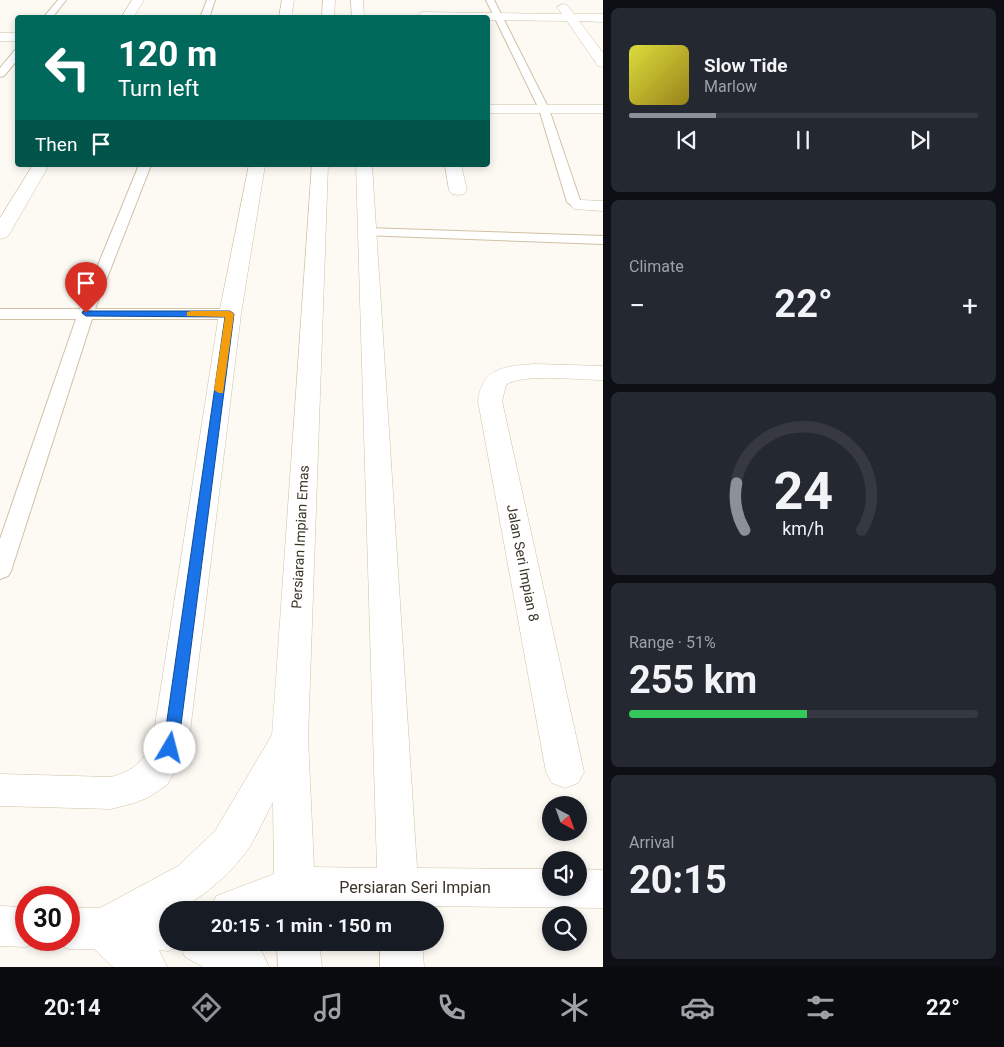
<!DOCTYPE html>
<html lang="en">
<head>
<meta charset="utf-8">
<style>
	:root { --surface:#171b24; --page:#242831; --text:#f1f3f6; --muted:#9ea1a6; --line:#363941; --accent:#8c9099 }
	body { margin:0; font-family:Roboto,sans-serif; background:var(--page); color:var(--text); height:100vh; display:flex; flex-direction:column; font-size:19px; white-space:nowrap }
	* { box-sizing:border-box; margin:0 }
	p { font-size:16px; color:var(--muted) }
	.icon { flex:none; width:28px; height:28px; fill:none; stroke:currentColor; stroke-width:2; stroke-linecap:round; stroke-linejoin:round }
	.map { position:relative; flex:1; overflow:hidden }
	.drawer { display:flex; flex-direction:column; gap:8px; padding:8px; background:#0d0f14; width:401px }
	.drawer>* { flex:none }
	.top-card { position:absolute; left:15px; top:15px; width:475px; height:152px; border-radius:5px; box-shadow:0 2px 8px #0003; background:#00695c; color:#fff; overflow:hidden }
	.needle { width:32px; rotate:139deg }
	.fabs { position:absolute; left:542px; top:796px; display:grid; gap:10px }
	.fabs a { display:grid; place-items:center; width:45px; height:45px; border-radius:50%; background:var(--surface); box-shadow:0 2px 8px #0003; font-size:25px }
	.speed { position:absolute; left:15px; top:886px; display:flex; gap:10px; font-size:25px; font-weight:700; text-align:center }
	.speed>* { display:grid; place-content:center; width:65px; height:65px; border-radius:50%; background:var(--surface); box-shadow:0 2px 8px #0003; line-height:1 }
	.speed .limit { border:8px solid #d22; background:#fff; color:#111 }
	.pin { position:absolute; display:grid; place-items:center; width:42px; height:42px; color:#fff; margin:-51px -21px; border-radius:50% 50% 50% 0; rotate:-45deg; box-shadow:0 0 5px #0007 }
	.pin .icon { rotate:45deg }
	.me { position:absolute; width:55px; margin:-28px; rotate:8deg; stroke-linejoin:round; filter:drop-shadow(0 0 4px #0008) }
	.turn { display:flex; align-items:center; gap:18px; height:105px; padding:0 20px; font-size:22px }
	.turn .icon { width:65px; height:65px; stroke-width:2.5 }
	.turn b { display:block; font-size:35px; line-height:42px }
	.then { display:flex; align-items:center; height:48px; padding:0 20px; background:#0003; gap:10px; font-size:19px }
	.big { font-size:38px; font-weight:700; line-height:1.1 }
	.drawer .widget { flex:1; display:flex; flex-direction:column; justify-content:center; gap:8px; min-width:0; padding:0 18px; border-radius:8px; background:var(--page) }
	.drawer .dial { align-items:center; gap:0 }
	.dial svg { height:130px; overflow:visible; fill:none; stroke:var(--line); stroke-width:7; stroke-linecap:round; text-anchor:middle }
	.dial text { fill:var(--text); stroke:none }
	.song { display:flex; align-items:center; gap:15px }
	.cover { width:60px; height:60px; border-radius:8px; background:linear-gradient(135deg,hsl(60 70% 55%),hsl(50 70% 35%)) }
	.played { height:5px; border-radius:2px; background:linear-gradient(90deg,var(--accent) 25%,var(--line) 25%) }
	.keys { display:flex; justify-content:space-around; direction:ltr }
	.heat { display:flex; justify-content:space-between; align-items:center; font-size:28px; direction:ltr }
	.charge { height:8px; border-radius:4px; background:linear-gradient(90deg,#34c759 51%,var(--line) 0) }
	.trip { position:absolute; left:159px; top:901px; width:285px; height:50px; border-radius:25px; background:var(--surface); box-shadow:0 2px 8px #0003; font-weight:700; line-height:50px; text-align:center }
	.menu { display:flex; height:80px; justify-content:space-around; align-items:center; background:#090b0e; color:var(--muted) }
	.menu .icon { width:35px; height:35px }
	.menu .selected { color:var(--accent) }
	.menu b { font-size:22px; color:var(--text) }
	main { display:flex; flex:1; min-height:0 }
	.map>svg:first-child { display:block }
</style>
</head>
<body>
<main>
<div class="map">
<svg width="603" height="967" viewBox="0 0 603 967">
	<rect width="100%" height="100%" fill="#fdfaf4"/>
	<g fill="none" stroke-linecap="round" stroke-linejoin="round">
		<g stroke="#d0c1a3" stroke-width="2">
			<g id="lane">
				<polygon points="58,0 66,0 52,18 43,18"/>
				<polygon points="207,0 215,0 209,18 200,18"/>
				<polygon points="486,0 494,0 549,109 580,200 587,205 585,208 575,208 567,202 539,109"/>
				<polygon points="18,49 18,59 4,76 0,77 0,68 15,50"/>
				<polygon points="139,165 151,165 95,309 230,309 236,311 238,314 236,317 230,319 92,319 11,571 8,576 0,579 0,539 76,319 0,319 0,309 80,309"/>
				<polygon points="367,228 603,236 603,244 362,235 360,232 362,229"/>
			</g>
		</g>
		<g stroke="#d0c1a3" stroke-width="1">
			<g id="street">
				<polygon points="132,0 144,0 133,18 121,18"/>
				<polygon points="282,0 294,0 291,18 279,18"/>
				<polygon points="563,4 567,5 574,14 603,14 603,22 579,21 603,53 603,67 598,66 567,21 488,20 488,18 416,16 422,12 562,14 557,7"/>
				<rect x="0" y="33" width="18" height="8"/>
				<rect x="488" y="105" width="115" height="8"/>
				<polygon points="33,165 49,165 10,233 7,237 0,239 0,218"/>
				<path d="M249,165H265L241,314L188,748L167,785L147,798L134,803L111,809L0,806V774L111,777C133,771 140,764 152,745L219,314Z"/>
				<polygon points="445,165 461,165 467,190 464,194 458,195 452,194 449,190"/>
				<polygon points="580,200 603,201 603,211 574,209 571,205 574,201"/>
				<path d="M535,364L603,366V380C582,380 520,373 506,385L502,401L584,772L578,783L565,788L552,783L546,772L478,401C482,367 506,366 535,364Z"/>
			</g>
		</g>
		<g stroke="#d0c1a3" stroke-width="1">
			<g id="secondary">
				<polygon points="323,0 335,0 334,18 322,18"/>
				<polygon points="351,0 363,0 364,18 352,18"/>
				<path d="M312,165H328L308,738L314,867L377,868L356,165H372L417,868L551,869V888H579V869L603,870V908L420,906V910H378V906L316,905V910H210L216,896L274,874L273,802C263,820 255,842 242,857C228,875 191,910 168,910V942H245L262,952L269,967H203L185,957L180,946L168,951L159,950L167,967H113L94,949H69L54,943L53,940H69V908H100L178,866L215,831L272,735Z"/>
				<polygon points="0,906 26,907 26,940 42,940 41,941 26,947 0,946"/>
				<polygon points="277,942 319,942 322,967 278,967"/>
				<polygon points="380,942 422,942 424,967 380,967"/>
			</g>
		</g>
		<use href="#lane" fill="#fff" fill-rule="evenodd"/>
		<use href="#street" fill="#fff" fill-rule="evenodd"/>
		<use href="#secondary" fill="#fff" fill-rule="evenodd"/>
	</g>
	<polygon fill="#1a73e8" stroke="#114b97" points="83,311 230,311 234,314 178,748 175,752 170,754 165,752 163,748 225,317 86,316 82,313"/>
	<polygon fill="#f59e0b" points="191,311 230,311 234,314 223,393 219,393 214,390 225,317 187,316 187,312"/>
	<g text-anchor="middle" stroke-width="4" stroke-linejoin="round" paint-order="stroke">
		<g font-size="14" fill="#3a3428" stroke="#fff">
			<text transform="translate(300 537) rotate(-87)" y="5">Persiaran Impian Emas</text>
			<text transform="translate(523 563) rotate(79)" y="5">Jalan Seri Impian 8</text>
		</g>
		<g font-size="16" fill="#3a3428" stroke="#fff">
			<text x="415" y="893">Persiaran Seri Impian</text>
		</g>
	</g>
</svg>
<div class="fabs">
<a><svg class="needle" viewBox="-14 -14 28 28"><path d="M0-13l5 13h-10z" fill="#e53935"/><path d="M0 13l5-13h-10z" fill="#9ea1a6"/></svg></a>
<a><svg class="icon" aria-label="sound" viewBox="0 0 24 24"><path d="M4 9h4l5-4v14l-5-4H4zM17 9q2 3 0 6"/></svg></a>
<a><svg class="icon" aria-label="search" viewBox="0 0 24 24"><circle cx="10" cy="10" r="6"/><path d="M15 15l6 6"/></svg></a>
</div>
<div class="speed"><div class="limit">30</div></div>
<div class="pin" style="left:86px;top:313px;background:#d93025"><svg class="icon" aria-label="arrive" viewBox="0 0 24 24"><path d="M6 21V4h12l-3 4 3 4H6"/></svg></div>
<svg class="me" style="left:170px;top:748px" viewBox="-20 -20 40 40"><circle r="19" fill="#fff"/><path d="M0-13L10 11 0 6-10 11z" fill="#1a73e8"/></svg>
<div class="trip">20:15 · 1 min · 150 m</div>
<div class="top-card">
<div class="turn"><svg class="icon" aria-label="left" viewBox="0 0 24 24"><path d="M17 20v-9H6M10 6l-5 5 5 5"/></svg><div><b>120 m</b>Turn left</div></div>
<div class="then">Then<svg class="icon" aria-label="arrive" viewBox="0 0 24 24"><path d="M6 21V4h12l-3 4 3 4H6"/></svg></div>
</div>
</div>
<section class="drawer">
<div class="widget">
<div class="song"><i class="cover"></i><div><b>Slow Tide</b><p>Marlow</p></div></div>
<div class="played"></div>
<div class="keys"><svg class="icon" aria-label="previous" viewBox="0 0 24 24"><path d="M18 5L8 12l10 7zM5 5v14"/></svg><svg class="icon" aria-label="pause" viewBox="0 0 24 24"><path d="M8 5v14M16 5v14"/></svg><svg class="icon" aria-label="next" viewBox="0 0 24 24"><path d="M6 5l10 7-10 7zM19 5v14"/></svg></div>
</div>
<div class="widget"><p>Climate</p>
<div class="heat"><a>−</a><b class="big">22°</b><a>+</a></div>
</div>
<div class="widget dial"><svg viewBox="0 0 100 80">
<path d="M14 69A42 42 0 1 1 86 69"/>
<path d="M14 69A42 42 0 0 1 9 40" stroke="#8c9099"/>
<text x="50" y="56" font-size="32" font-weight="700">24</text>
<text x="50" y="72" font-size="11">km/h</text>
</svg></div>
<div class="widget"><p>Range · 51%</p><b class="big">255 km</b><div class="charge"></div></div>
<div class="widget"><p>Arrival</p><b class="big">20:15</b></div>
</section>
</main>
<nav class="menu">
<b>20:14</b>
<svg class="icon selected" aria-label="directions" viewBox="0 0 24 24"><path d="M12 3l9 9-9 9-9-9zM9 14v-3h6M13 9l2 2-2 2"/></svg>
<svg class="icon" aria-label="music" viewBox="0 0 24 24"><path d="M9 18V5l10-2v13"/><circle cx="6" cy="18" r="3"/><circle cx="16" cy="16" r="3"/></svg>
<svg class="icon" aria-label="phone" viewBox="0 0 24 24"><path d="M5 4h4l2 5-3 2q2 4 5 5l2-3 5 2v4C11 20 4 13 5 4z"/></svg>
<svg class="icon" aria-label="climate" viewBox="0 0 24 24"><path d="M12 3v18M4 7l16 10M4 17L20 7"/></svg>
<svg class="icon" aria-label="car" viewBox="0 0 24 24"><path d="M5 17H2v-5l4-1 3-4h7l3 4 3 1v5h-3M9 17h6M6 11h13"/><circle cx="7" cy="17" r="2"/><circle cx="17" cy="17" r="2"/></svg>
<svg class="icon" aria-label="filters" viewBox="0 0 24 24"><path d="M4 7h16M4 17h16"/><circle cx="9" cy="7" r="2"/><circle cx="15" cy="17" r="2"/></svg>
<b>22°</b>
</nav>
</body>
</html>
